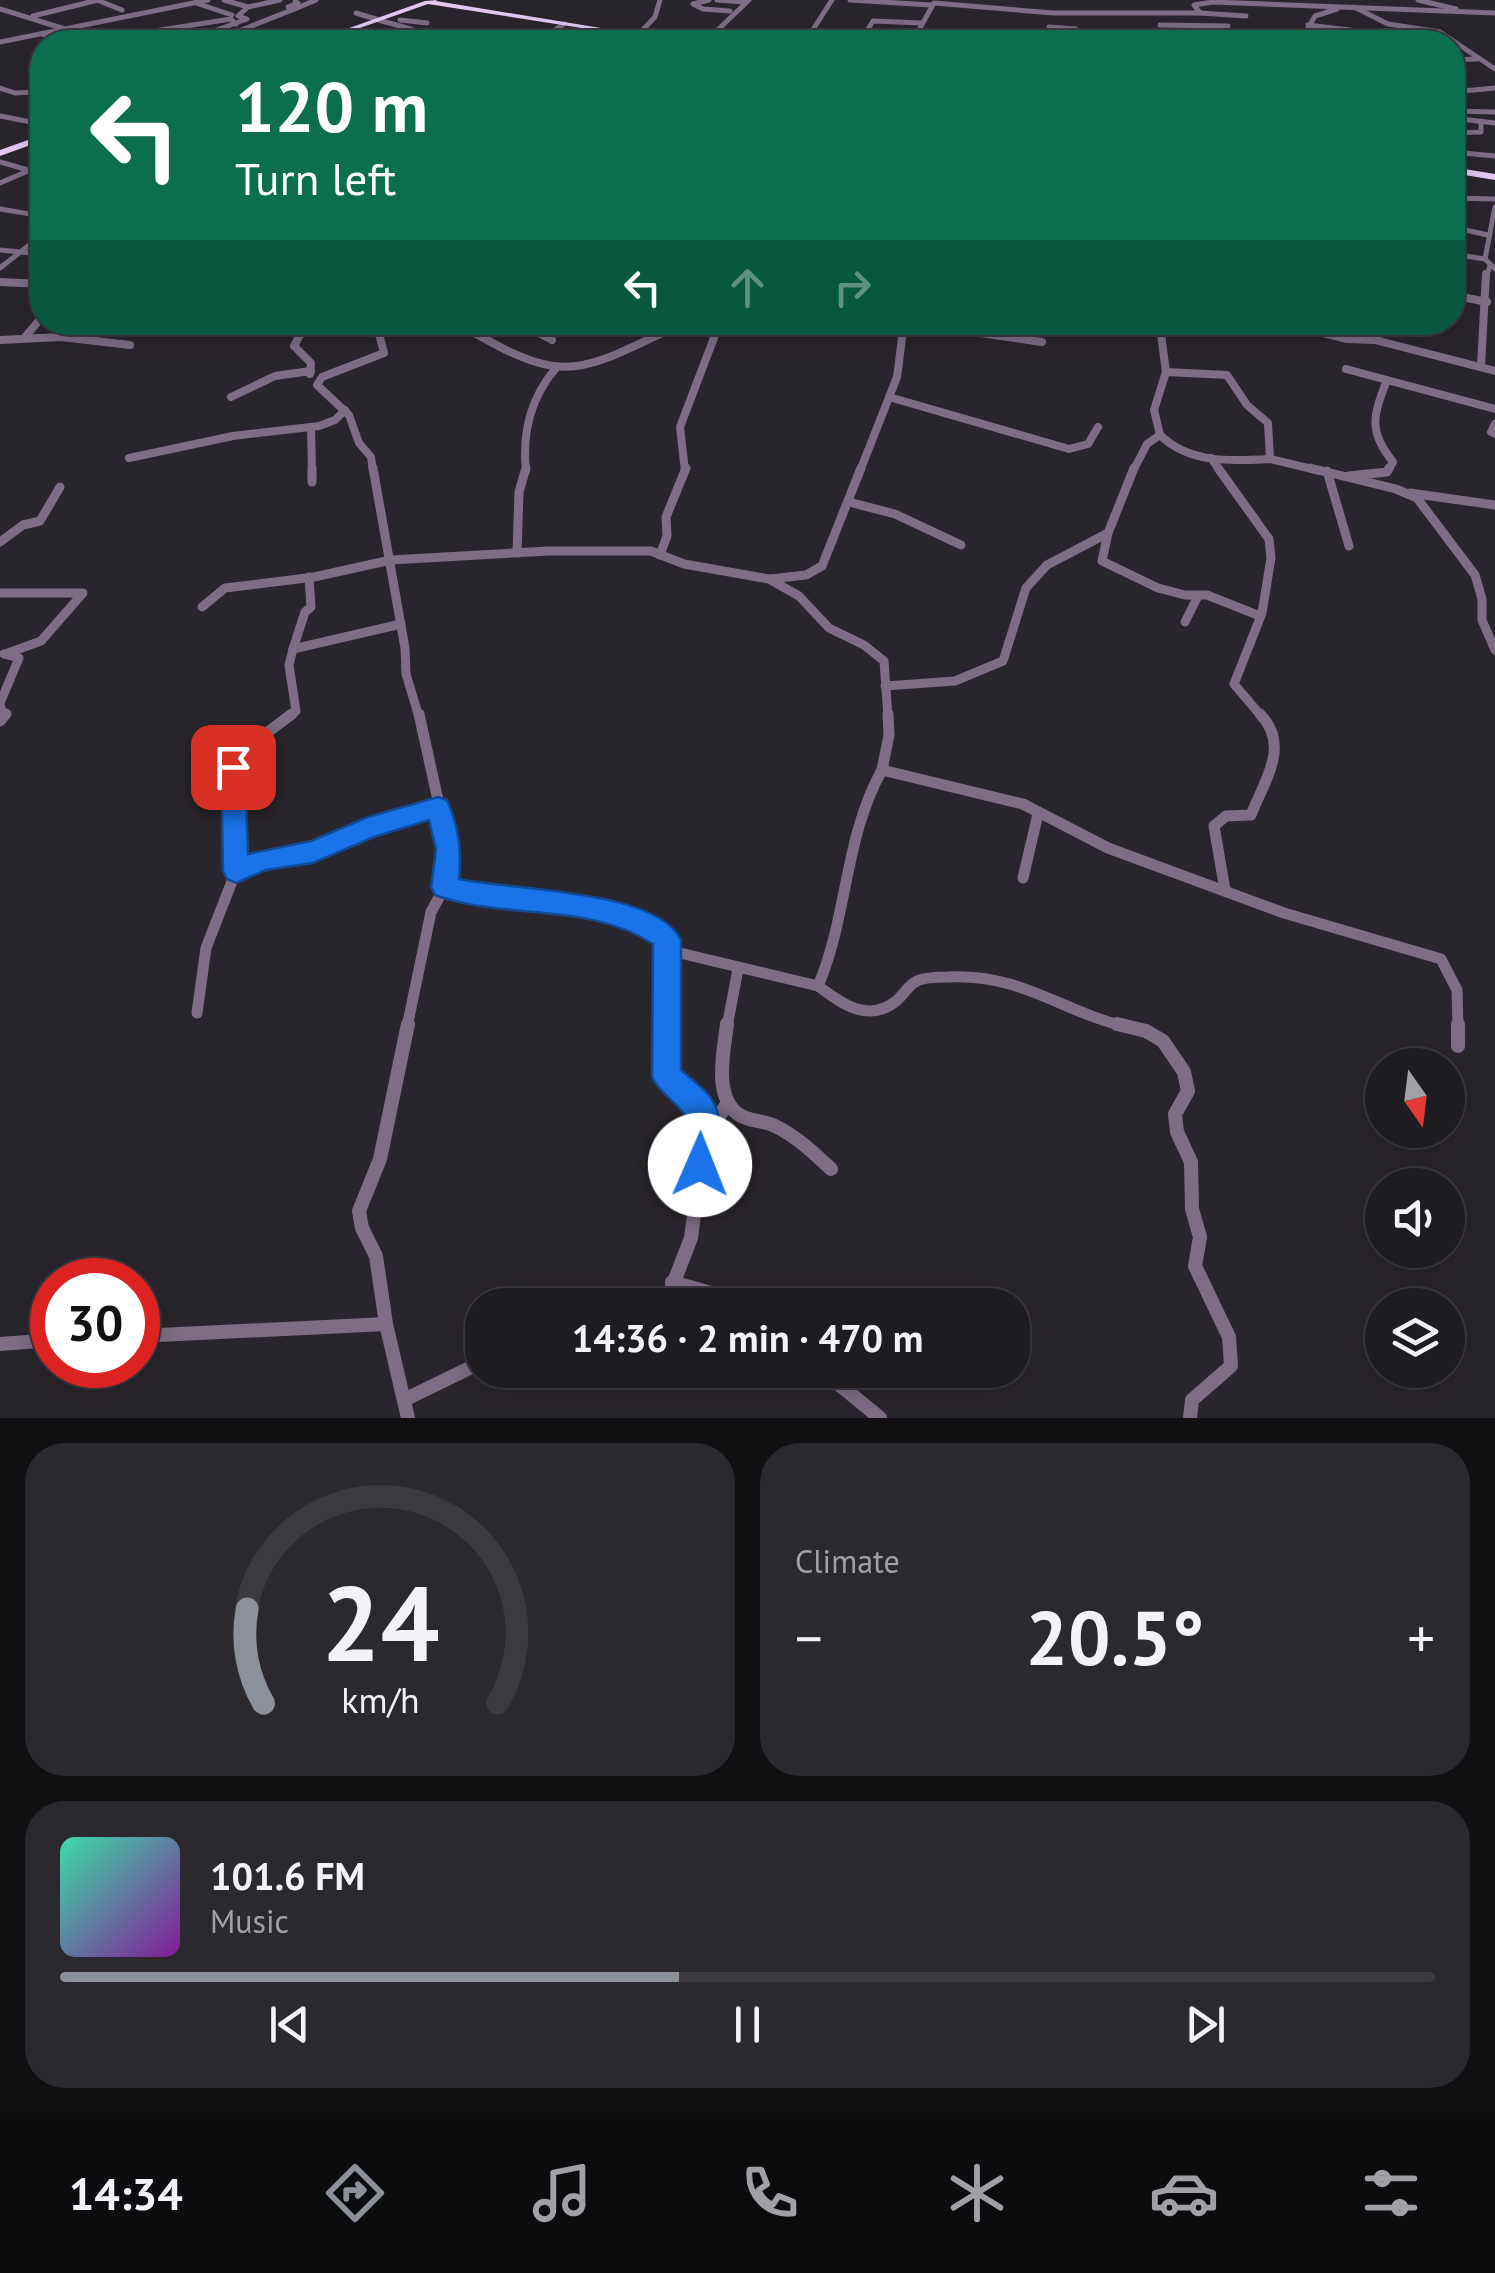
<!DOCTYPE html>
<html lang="en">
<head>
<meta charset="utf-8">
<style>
	:root { --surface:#1f1c21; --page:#2c292e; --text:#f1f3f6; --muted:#a1a1a5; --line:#3c3a3f; --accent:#8c9099 }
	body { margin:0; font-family:"PT Sans",sans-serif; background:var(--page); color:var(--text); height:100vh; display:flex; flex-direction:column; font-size:38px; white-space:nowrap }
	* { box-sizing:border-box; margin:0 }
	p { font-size:32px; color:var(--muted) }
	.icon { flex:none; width:55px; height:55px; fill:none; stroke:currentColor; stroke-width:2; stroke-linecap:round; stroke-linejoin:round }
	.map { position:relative; height:1418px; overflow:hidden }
	.details { display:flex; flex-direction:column; gap:25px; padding:25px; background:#110f12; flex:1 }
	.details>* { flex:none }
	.top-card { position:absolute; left:30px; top:30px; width:1435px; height:305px; border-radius:40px; box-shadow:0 5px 25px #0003,0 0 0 2px var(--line); background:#0b6e4f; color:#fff; overflow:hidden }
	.needle { width:65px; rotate:166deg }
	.fabs { position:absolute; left:1365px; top:1048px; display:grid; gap:20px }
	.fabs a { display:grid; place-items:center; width:100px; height:100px; border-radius:50%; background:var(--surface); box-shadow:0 5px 25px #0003,0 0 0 2px var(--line); font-size:50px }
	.speed { position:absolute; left:30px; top:1258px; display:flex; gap:20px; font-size:50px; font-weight:700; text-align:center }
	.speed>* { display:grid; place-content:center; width:130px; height:130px; border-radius:50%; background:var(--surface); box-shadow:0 5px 25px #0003,0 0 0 2px var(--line); line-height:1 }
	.speed .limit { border:15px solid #d22; background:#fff; color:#111 }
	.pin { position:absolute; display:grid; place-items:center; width:85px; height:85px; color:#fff; margin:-42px; border-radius:20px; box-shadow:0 5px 15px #0006 }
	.me { position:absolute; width:110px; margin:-55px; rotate:1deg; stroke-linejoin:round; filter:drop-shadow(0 0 8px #0008) }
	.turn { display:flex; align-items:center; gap:35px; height:210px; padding:0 40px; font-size:45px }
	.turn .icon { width:130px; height:130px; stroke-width:2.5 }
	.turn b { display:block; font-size:70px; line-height:85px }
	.lanes { display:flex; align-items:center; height:95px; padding:0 40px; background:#0003; justify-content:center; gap:50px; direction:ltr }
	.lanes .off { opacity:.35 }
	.big { font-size:75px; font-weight:700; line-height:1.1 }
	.details .tile { flex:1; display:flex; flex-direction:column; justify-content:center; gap:15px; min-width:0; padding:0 35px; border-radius:40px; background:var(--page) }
	.details .dial { align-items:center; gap:0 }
	.dial svg { height:260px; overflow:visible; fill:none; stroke:var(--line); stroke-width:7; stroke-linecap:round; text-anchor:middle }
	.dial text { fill:var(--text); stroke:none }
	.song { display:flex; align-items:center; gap:30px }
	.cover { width:120px; height:120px; border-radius:15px; background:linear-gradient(135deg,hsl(160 70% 55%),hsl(290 70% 35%)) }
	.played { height:10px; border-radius:5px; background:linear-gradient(90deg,var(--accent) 45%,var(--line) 45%) }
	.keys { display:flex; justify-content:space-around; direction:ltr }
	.heat { display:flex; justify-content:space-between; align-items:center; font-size:55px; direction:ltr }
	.details .tiles { flex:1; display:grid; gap:25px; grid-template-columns:1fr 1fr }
	.tile:last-child { grid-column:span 2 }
	.trip { position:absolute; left:465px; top:1288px; width:565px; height:100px; border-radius:40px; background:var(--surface); box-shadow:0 5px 25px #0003,0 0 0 2px var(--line); font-weight:700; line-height:100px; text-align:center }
	.tabs { display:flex; height:160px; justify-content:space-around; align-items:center; background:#0c0b0d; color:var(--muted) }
	.tabs .icon { width:70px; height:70px }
	.tabs .active { color:var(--accent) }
	.tabs b { font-size:45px; color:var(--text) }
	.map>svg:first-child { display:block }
</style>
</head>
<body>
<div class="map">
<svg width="1495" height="1418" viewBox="0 0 1495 1418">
	<rect width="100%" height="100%" fill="#29252c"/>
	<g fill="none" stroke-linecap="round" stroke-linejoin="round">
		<g stroke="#7d6e85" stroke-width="5">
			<polyline points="97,0 122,10"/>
			<polyline points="224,0 248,7"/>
			<polyline points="709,0 693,4 703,9 730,11"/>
			<polyline points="717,0 744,2"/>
			<polyline points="850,0 931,5"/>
			<polyline points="1418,0 1456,9"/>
			<polyline points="196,3 232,15"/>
			<polyline points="1354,7 1388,24 1440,32 1495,69"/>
			<polyline points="297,8 316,0"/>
			<polyline points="0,9 65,29"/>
			<polyline points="356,13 376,19"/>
			<polyline points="1200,13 1246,16"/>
			<polyline points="33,16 98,0"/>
			<polyline points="378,20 411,29 415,36"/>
			<polyline points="400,20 427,23"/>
			<polyline points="1160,25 1228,26"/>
			<polyline points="1308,25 1408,37"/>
			<polyline points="1049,27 1076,29 1078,42"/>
			<polyline points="154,31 231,19 236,24"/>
			<polyline points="917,33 1036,42"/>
			<polyline points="42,34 74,42"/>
			<polyline points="203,35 247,19 238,16 248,7 280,0"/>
			<polyline points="637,36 655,17 660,0"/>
			<polyline points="1164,36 1254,40"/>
			<polyline points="806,40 828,42"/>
			<polyline points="0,42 208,0"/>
			<polyline points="211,42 297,8 288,7 298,3 295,2"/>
			<polyline points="536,42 564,24"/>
			<polyline points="705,42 749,0"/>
			<polyline points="756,42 761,42"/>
			<polyline points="805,42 832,0"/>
			<polyline points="860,42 873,21 921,23"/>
			<polyline points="912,42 934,3 1053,13 1200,13 1194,5 1213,2 1495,13"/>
			<polyline points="1300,42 1315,16 1337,9"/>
			<polyline points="1452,60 1476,59"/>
			<polyline points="1452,78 1461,77"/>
			<polyline points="0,88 15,93 33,92"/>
			<polyline points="1452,92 1495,88"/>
			<polyline points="1452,111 1495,112"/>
			<polyline points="0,116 31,122 32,139"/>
			<polyline points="1452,118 1495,123"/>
			<polyline points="1452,133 1481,132 1481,121"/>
			<polyline points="1452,152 1495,156"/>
			<polyline points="0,162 42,174"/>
			<polyline points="0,183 28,171"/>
			<polyline points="1452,198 1495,199"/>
			<polyline points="1495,207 1485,259 1495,269"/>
			<polyline points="0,209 42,216"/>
			<polyline points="1452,227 1488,235"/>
			<polyline points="0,250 42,254"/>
			<polyline points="1452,254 1485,259"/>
			<polyline points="0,268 42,235"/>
			<polyline points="1486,277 1490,266"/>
		</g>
		<g stroke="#7d6e85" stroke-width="8">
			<polyline points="0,282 42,284"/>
			<polyline points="1452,295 1487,302"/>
			<polyline points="307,322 294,346 311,363 310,374"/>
			<path d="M456,322C567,389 575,374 685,322"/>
			<polyline points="529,322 524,325 552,340"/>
			<polyline points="904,322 1042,342"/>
			<polyline points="1166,322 1161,334 1166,372 1227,375 1247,405 1268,423 1270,459 1320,471"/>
			<polyline points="1280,322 1347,339 1375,340"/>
			<polyline points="1387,322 1375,340 1495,371"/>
			<polyline points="228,332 260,322"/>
			<polyline points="25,337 42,317"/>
			<polyline points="0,340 61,337 130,345"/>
			<polyline points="1481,366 1486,274"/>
			<path d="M1346,369L1387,380C1373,416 1368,431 1393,462L1388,471"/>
			<polyline points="1387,380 1495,409"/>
			<polyline points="231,397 275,376 311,371"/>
			<polyline points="889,397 1069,449 1088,444 1098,427"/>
			<polyline points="1495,424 1491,432 1495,434"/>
			<polyline points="311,427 312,471"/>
			<path d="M1160,435C1190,464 1231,461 1270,459"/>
			<polyline points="129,458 233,436 319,426 335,420 345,410"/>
			<polyline points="1211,458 1220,471"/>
			<polyline points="373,471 371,457 359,443 349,415 317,385 322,377 384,353 376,322"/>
			<path d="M526,471C522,433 531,397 556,368"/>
			<polyline points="685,471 680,427 720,322"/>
			<polyline points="860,471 897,377 904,323"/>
			<polyline points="1133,471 1147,444 1160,435 1154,410 1166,372"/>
		</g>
		<g stroke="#7d6e85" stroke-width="9">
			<polyline points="312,468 312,482"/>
			<polyline points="373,468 405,648 406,674 419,717"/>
			<polyline points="1218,468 1269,539 1271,558 1262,613 1234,684 1262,717"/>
			<polyline points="1310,468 1396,489 1417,498 1475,575 1482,599 1482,620 1495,650"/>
			<polyline points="1327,471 1349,546"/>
			<polyline points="1349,476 1387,472 1389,468"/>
			<polyline points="1410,493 1495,505"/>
			<polyline points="849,502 895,514 961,545"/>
			<polyline points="1108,533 1102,561 1158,588 1185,595 1207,595 1260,616"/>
			<polyline points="0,542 23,525 40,521 60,487"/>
			<polyline points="517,553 519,492 526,468"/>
			<polyline points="660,555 667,536 666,517 686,468"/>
			<polyline points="770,579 806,575 822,566 861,468"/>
			<polyline points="0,593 83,593 41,641 5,654"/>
			<polyline points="202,607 225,588 314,577 391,560 548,551 651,551 684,564 769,579 799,596 829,628 864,645 884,661 888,717"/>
			<polyline points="1185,622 1198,596"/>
			<polyline points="293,649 305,612 311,607 309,577"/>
			<polyline points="885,686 955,681 1003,661 1026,588 1047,565 1108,533 1134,468"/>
			<polyline points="0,703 19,658 4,654"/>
			<polyline points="0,705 4,717"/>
			<polyline points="289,717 296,711 289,665 293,649 401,624"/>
		</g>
		<g stroke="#7d6e85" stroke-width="11">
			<polyline points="292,714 237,755 233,767 236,871 263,859 313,852 368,828 438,807"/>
			<polyline points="888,714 889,735 882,770 1023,804 1108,848 1284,913 1441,959 1457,990 1458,1027"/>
			<polyline points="0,721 6,714"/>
			<polyline points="1023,878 1038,814"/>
			<path d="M444,887L493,898L567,901L645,924L680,953L818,986C848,916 844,838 882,770"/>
			<path d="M1225,890L1214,826L1226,816L1251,815C1264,781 1291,746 1260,714"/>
			<path d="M818,986C841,1003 867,1023 895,1002C902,997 909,984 917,981C925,977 939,977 948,977C1021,973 1062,1012 1127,1027"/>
			<polyline points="197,1013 206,948 236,871"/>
			<polyline points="407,1027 431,912 448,881 449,850 419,714"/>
			<polyline points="667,1027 668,940"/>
			<polyline points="727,1027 738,969"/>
		</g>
		<g stroke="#7d6e85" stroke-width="14">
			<polyline points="408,1024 380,1159 359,1211 362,1228 376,1256 386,1324 408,1418"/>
			<path d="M727,1024C724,1050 713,1096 738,1114C748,1122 764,1120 775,1126C796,1136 814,1153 831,1169"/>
			<polyline points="1117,1024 1146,1031 1163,1041 1184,1072 1188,1091 1175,1114 1177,1132 1191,1162 1192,1209 1200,1237 1195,1266 1229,1337 1231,1366 1192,1400 1190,1418"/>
			<polyline points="1458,1024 1458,1046"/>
			<polyline points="704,1138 728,1103"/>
			<polyline points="672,1282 754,1305"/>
			<polyline points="665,1305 691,1238 704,1138 700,1109 666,1077 667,1024"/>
			<polyline points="138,1336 386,1324"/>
			<polyline points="0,1344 52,1340"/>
			<polyline points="808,1370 830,1377 880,1418"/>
			<polyline points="404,1400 482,1362"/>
		</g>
		<g fill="#e2c8f1" fill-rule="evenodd">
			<polygon points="437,0 436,1 686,42 671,42 428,4 320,42 310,42 425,1"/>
			<polygon points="42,135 42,141 0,156 0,150"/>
			<polygon points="1452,167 1495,174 1495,180 1452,173"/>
		</g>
	</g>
	<path fill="#1a73e8" stroke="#114b97" stroke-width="2.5" d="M233,757L241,760L245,767L248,854L311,841L368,817L438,797L447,800C459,826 462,851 459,879C509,890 658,889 681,940V1070C691,1079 704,1088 711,1098C725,1118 720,1155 711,1176L700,1181L689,1176C681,1157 692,1139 686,1120C682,1104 659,1094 652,1077L653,944C587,901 506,921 435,895L431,887L436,850L429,820L374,837L313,863L266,870L236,883L227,879L223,871L221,767L224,760Z"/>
</svg>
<div class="fabs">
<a><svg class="needle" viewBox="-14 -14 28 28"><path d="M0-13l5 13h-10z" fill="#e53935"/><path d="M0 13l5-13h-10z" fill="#a1a1a5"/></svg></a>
<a><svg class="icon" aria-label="sound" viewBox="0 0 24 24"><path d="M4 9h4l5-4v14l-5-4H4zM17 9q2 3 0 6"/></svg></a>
<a><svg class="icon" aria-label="layers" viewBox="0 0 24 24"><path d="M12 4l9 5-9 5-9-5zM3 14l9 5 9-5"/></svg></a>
</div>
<div class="speed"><div class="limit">30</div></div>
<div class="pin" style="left:233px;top:767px;background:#d93025"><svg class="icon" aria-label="arrive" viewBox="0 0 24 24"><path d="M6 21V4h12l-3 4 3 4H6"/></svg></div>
<svg class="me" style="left:700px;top:1165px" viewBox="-20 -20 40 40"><circle r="19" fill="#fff"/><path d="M0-13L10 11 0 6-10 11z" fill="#1a73e8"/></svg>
<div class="trip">14:36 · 2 min · 470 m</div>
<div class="top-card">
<div class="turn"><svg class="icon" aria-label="left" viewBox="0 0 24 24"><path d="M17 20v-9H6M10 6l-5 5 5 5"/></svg><div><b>120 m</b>Turn left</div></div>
<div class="lanes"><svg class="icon" aria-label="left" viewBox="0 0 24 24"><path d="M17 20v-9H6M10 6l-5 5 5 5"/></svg><svg class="icon off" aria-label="ahead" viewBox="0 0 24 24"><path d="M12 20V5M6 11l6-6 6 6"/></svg><svg class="icon off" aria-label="right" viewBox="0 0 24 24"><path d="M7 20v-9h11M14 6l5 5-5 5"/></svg></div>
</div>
</div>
<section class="details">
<div class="tiles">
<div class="tile dial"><svg viewBox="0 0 100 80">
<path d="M14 69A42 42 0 1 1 86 69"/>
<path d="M14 69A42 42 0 0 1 9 40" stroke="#8c9099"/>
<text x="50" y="56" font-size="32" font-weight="700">24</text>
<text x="50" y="72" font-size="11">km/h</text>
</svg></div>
<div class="tile"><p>Climate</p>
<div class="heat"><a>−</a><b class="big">20.5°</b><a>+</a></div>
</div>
<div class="tile">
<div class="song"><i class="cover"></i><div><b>101.6 FM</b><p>Music</p></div></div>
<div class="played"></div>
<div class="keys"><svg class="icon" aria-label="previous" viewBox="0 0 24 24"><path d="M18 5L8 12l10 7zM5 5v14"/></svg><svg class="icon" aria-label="pause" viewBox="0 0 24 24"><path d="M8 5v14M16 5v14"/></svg><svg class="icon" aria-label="next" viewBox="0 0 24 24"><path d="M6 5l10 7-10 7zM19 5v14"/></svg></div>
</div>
</div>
</section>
<nav class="tabs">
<b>14:34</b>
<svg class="icon active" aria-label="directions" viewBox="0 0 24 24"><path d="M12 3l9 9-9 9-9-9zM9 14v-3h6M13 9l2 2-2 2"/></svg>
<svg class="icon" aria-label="music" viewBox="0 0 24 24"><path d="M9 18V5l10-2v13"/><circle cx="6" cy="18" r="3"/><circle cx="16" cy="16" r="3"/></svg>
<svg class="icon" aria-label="phone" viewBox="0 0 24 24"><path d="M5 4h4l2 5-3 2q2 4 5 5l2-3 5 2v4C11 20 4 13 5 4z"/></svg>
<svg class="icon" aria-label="climate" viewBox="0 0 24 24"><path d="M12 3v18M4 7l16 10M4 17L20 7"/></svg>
<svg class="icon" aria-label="car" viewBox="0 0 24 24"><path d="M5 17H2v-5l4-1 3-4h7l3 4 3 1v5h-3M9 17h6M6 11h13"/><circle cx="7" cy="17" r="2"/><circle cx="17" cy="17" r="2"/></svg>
<svg class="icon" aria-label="filters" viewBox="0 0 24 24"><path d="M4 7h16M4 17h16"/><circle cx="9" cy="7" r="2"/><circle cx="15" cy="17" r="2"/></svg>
</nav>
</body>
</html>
